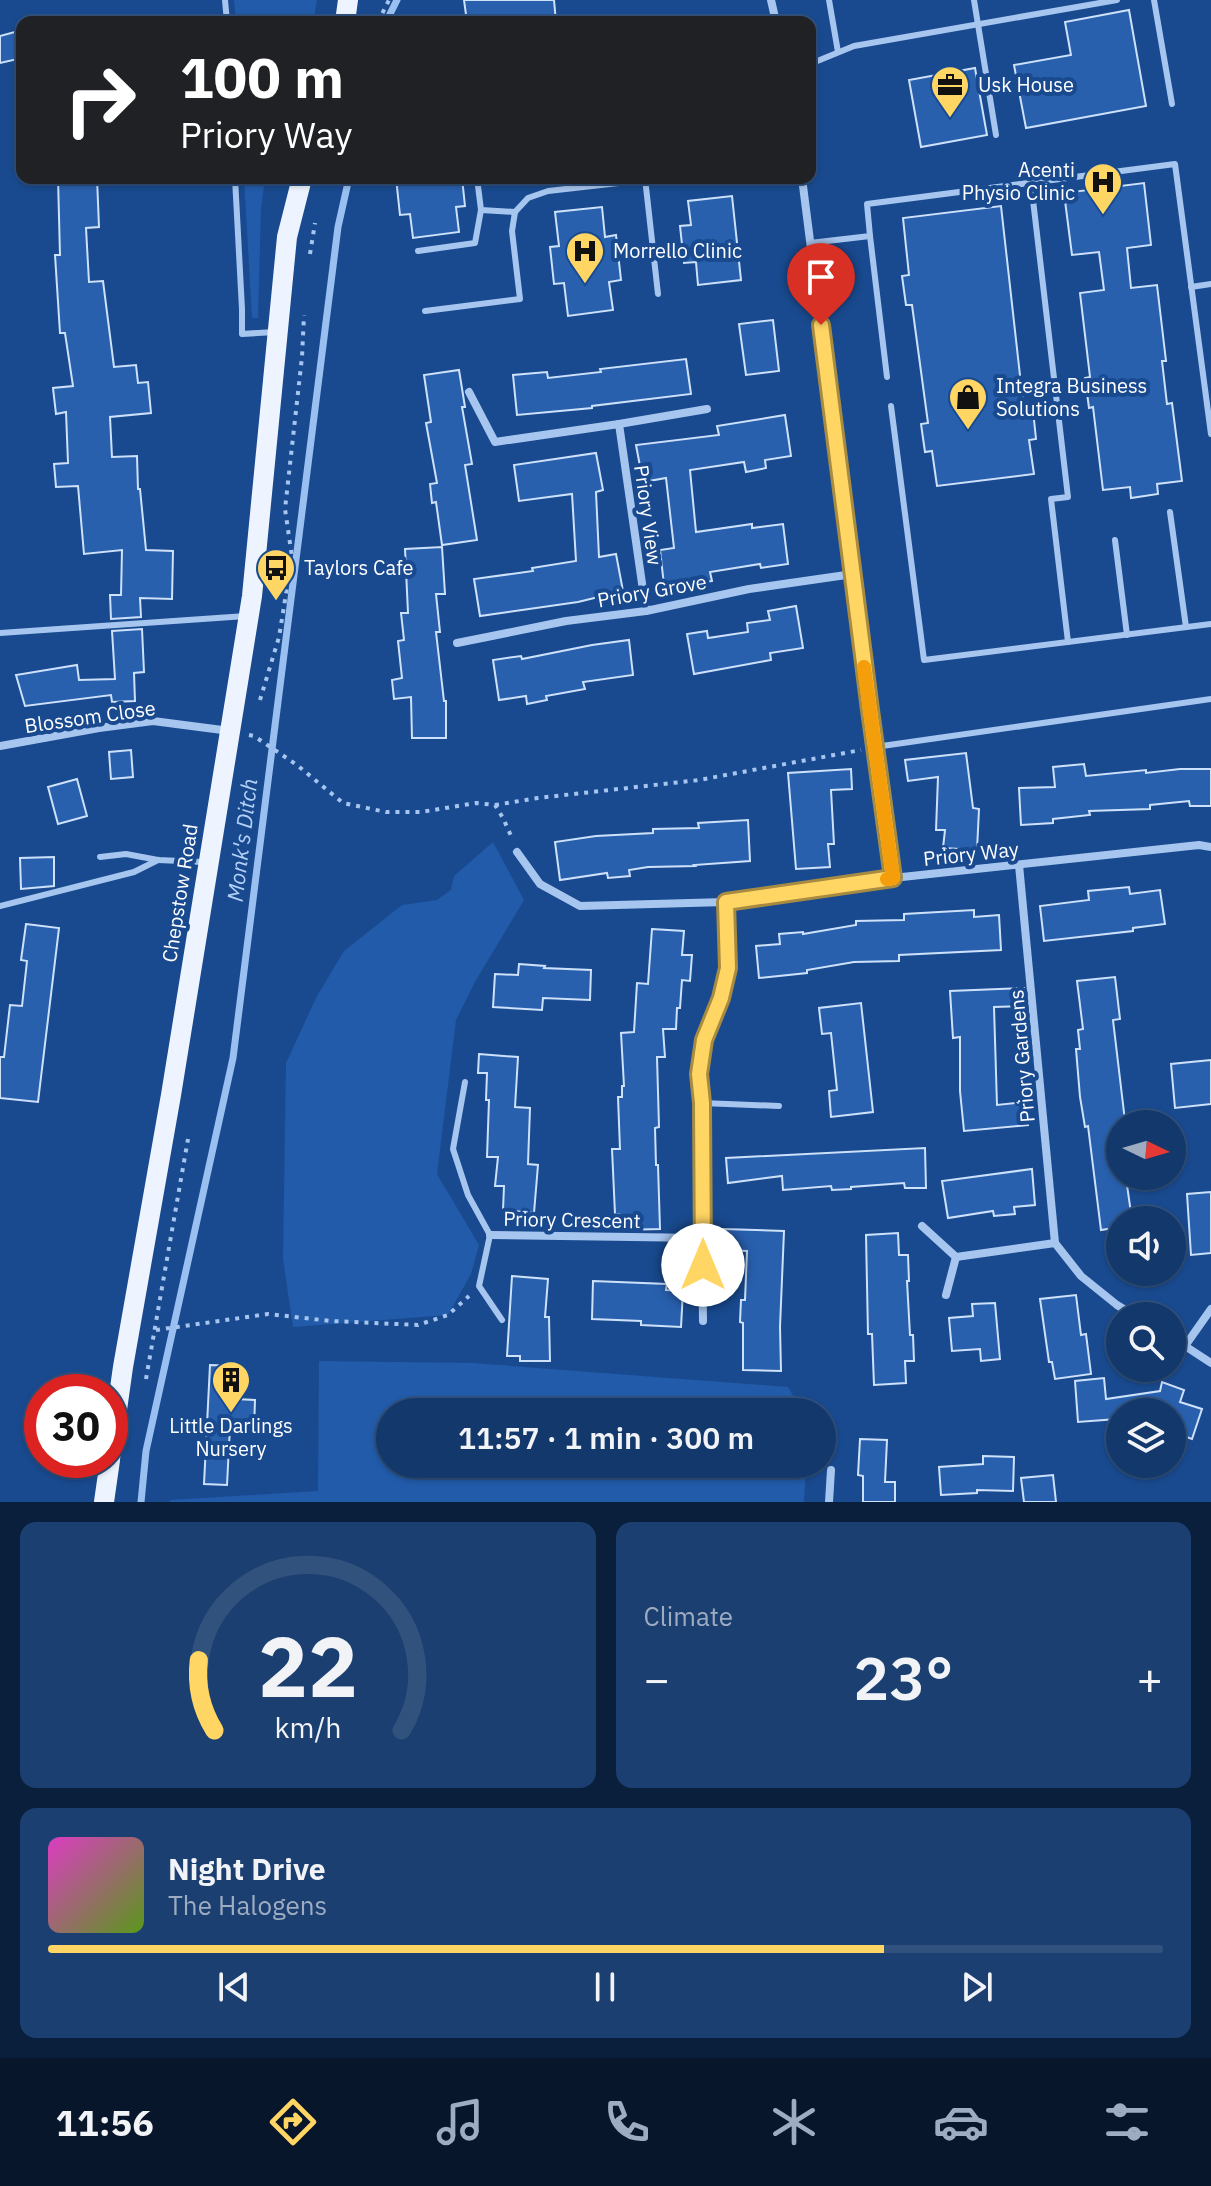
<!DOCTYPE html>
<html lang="en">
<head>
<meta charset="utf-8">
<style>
	:root { --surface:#13386b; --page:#1c3f71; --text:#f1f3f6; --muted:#9dacc1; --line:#32527e; --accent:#ffd664 }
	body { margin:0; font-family:"IBM Plex Sans",sans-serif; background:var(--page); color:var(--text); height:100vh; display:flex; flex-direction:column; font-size:30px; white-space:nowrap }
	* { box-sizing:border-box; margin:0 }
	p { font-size:26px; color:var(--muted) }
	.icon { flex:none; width:44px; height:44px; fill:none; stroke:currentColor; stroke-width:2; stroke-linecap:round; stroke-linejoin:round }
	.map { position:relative; height:1502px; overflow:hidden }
	.sheet { display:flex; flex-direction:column; gap:20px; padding:20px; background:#0a1f3b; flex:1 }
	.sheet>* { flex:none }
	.hud { position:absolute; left:16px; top:16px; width:800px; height:168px; border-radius:16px; box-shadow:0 2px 6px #0004,0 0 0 2px var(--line); background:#202124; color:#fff; overflow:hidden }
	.needle { width:52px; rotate:95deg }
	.controls { position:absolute; left:1106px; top:1110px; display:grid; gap:16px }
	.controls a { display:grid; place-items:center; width:80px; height:80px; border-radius:50%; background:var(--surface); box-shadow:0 2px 6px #0004,0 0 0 2px var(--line); font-size:40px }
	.speed { position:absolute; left:24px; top:1374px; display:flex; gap:16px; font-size:40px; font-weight:700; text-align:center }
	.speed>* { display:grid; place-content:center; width:104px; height:104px; border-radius:50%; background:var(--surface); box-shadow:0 2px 6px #0004,0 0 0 2px var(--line); line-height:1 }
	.speed .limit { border:12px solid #d22; background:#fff; color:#111 }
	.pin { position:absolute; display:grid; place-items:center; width:68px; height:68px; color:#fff; margin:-82px -34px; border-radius:50% 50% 50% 0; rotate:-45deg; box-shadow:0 0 8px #0007 }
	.pin .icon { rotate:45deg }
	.me { position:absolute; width:88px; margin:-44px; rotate:0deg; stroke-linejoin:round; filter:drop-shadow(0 0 6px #0008) }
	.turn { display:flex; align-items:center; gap:28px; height:168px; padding:0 32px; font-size:36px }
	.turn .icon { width:104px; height:104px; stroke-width:2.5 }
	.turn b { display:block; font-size:56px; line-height:68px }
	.big { font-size:60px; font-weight:600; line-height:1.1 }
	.sheet .card { flex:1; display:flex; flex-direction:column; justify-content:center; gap:12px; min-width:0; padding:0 28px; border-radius:16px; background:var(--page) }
	.sheet .dial { align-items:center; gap:0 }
	.dial svg { height:208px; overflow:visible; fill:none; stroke:var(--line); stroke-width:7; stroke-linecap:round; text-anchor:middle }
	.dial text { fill:var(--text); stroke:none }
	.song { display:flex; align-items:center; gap:24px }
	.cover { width:96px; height:96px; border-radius:12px; background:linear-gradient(135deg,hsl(310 70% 55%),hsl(90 70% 35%)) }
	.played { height:8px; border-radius:4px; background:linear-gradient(90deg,var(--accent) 75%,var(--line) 75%) }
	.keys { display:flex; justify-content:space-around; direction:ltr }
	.heat { display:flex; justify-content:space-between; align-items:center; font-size:44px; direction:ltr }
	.sheet .tiles { flex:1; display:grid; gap:20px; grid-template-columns:1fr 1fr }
	.card:last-child { grid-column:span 2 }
	.trip { position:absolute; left:376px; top:1398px; width:460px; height:80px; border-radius:40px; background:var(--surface); box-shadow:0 2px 6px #0004,0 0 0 2px var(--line); font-weight:600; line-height:80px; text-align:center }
	.tabs { display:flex; height:128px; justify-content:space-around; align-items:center; background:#08162b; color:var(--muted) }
	.tabs .icon { width:56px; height:56px }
	.tabs .on { color:var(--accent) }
	.tabs b { font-size:36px; color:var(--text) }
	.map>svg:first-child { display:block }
</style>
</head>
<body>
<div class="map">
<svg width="1211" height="1502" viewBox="0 0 1211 1502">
	<rect width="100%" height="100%" fill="#194a8f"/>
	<g fill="#225ba9">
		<polygon points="234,0 317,0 313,22 236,22"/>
		<polygon points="244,178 265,178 261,209 258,318 252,318"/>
		<polygon points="493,842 524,900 475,982 456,1020 437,1174 479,1245 471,1274 448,1315 293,1327 283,1259 286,1063 317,996 344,951 402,905 437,900 451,890 454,876"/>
		<polygon points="319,1361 473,1363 788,1387 803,1412 390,1412 390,1464 806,1464 804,1502 170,1502 170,1500 318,1491"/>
	</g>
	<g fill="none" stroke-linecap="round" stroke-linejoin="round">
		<g stroke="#99c0f1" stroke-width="7">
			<polyline points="386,22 397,0"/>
			<polyline points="141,1502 146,1451 233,1058 338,227 349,178"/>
		</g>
	</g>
	<g fill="#2860ae" stroke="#cde1fb" stroke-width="2">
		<polygon points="464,0 554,0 556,22 467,22"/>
		<polygon points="1129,10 1146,106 1026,128 1014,65 1071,55 1065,22"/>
		<polygon points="22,30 22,58 0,63 0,36"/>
		<polygon points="975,68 987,135 921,147 909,80"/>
		<polygon points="58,178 97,178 99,227 86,228 89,282 103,281 114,367 136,365 138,383 148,382 151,413 110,417 112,457 137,456 138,489 140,489 146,550 173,551 172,599 140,598 141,617 111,619 110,595 121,595 122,550 84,554 78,486 56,487 54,464 68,463 66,412 56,414 53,388 73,386 65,333 60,333 55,255 60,255"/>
		<polygon points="396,178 462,178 465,206 456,207 459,232 413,238 410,214 400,215"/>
		<polygon points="1144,183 1151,245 1127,248 1131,288 1157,285 1166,361 1162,361 1167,404 1172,403 1182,481 1157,484 1158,494 1131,498 1130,487 1103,490 1093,407 1089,408 1085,378 1090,377 1080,293 1104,290 1099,252 1072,255 1064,193"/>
		<polygon points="732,196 741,280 698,285 696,262 684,263 680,226 691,225 688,201"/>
		<polygon points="1001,206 1024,411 1033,410 1036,439 1029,440 1034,474 937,486 932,451 925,452 921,424 928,423 912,305 906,305 902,276 909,275 903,218"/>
		<polygon points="602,207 605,237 616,235 621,280 609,282 613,310 568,316 564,283 554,284 550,247 559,246 555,212"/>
		<polygon points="773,320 779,371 746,375 739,324"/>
		<polygon points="686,359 691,394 592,406 592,408 517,415 513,375 547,372 548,378 601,372 600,369"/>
		<polygon points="459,370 465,407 462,407 472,464 465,465 477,540 442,545 436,502 432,503 430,484 437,483 426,423 431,422 424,375"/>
		<polygon points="785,415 791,456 765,460 766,468 746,472 744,462 690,470 696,532 752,524 752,528 783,524 788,564 761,568 760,564 710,572 712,581 691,585 691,582 664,585 660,550 674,548 666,478 643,482 636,445 719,435 717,426"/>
		<polygon points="596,453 603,490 596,492 599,557 616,554 623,591 578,602 480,616 474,579 533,571 532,568 576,561 572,494 519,501 514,465"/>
		<polygon points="442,547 445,594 436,594 440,632 436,632 444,701 446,701 446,738 412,738 411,697 394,699 392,680 402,678 398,641 404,640 401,613 408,613 405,549"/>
		<polygon points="796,606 803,648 770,653 771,660 694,674 687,634 707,631 708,638 748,632 747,623 770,620 768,611"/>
		<polygon points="142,629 144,672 134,673 135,701 112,702 111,695 25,706 16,675 77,665 79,680 115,679 112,631"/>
		<polygon points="629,640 633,675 583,682 585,689 546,696 547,700 527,704 526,696 499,700 493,660 521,656 522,659 592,645"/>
		<polygon points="131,750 133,777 111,779 109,752"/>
		<polygon points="966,753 973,808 979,809 977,850 943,848 945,830 936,830 938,777 908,781 905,760"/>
		<polygon points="1084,764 1086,776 1146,770 1146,773 1180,769 1211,769 1211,806 1190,806 1189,801 1150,805 1150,809 1089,811 1090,815 1053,819 1053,823 1021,825 1019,788 1055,787 1053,767"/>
		<polygon points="851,769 852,789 831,790 834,844 828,844 830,867 796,869 788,773"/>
		<polygon points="77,779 87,816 58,824 48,787"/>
		<polygon points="748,820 750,861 694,865 695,866 648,867 629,870 630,876 608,878 607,873 560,880 555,842 596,836 653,833 653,829 699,828 698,823"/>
		<polygon points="54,857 54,886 21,889 20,858"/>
		<polygon points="1129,887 1130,894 1160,890 1165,924 1133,928 1133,931 1044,941 1040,906 1089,900 1088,891"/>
		<polygon points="974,910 974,917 999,915 1001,950 899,955 899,961 854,962 807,970 807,973 759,978 756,946 780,944 779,934 803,932 803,934 856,925 856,921 904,920 904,914"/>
		<polygon points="26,924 59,928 38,1102 0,1098 0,1057 4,1057 10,1005 22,1006 27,961 21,960"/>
		<polygon points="652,929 684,931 682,955 692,955 690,981 682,980 680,1008 677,1008 676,1029 663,1029 665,1057 657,1057 659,1127 655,1128 656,1165 658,1165 660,1229 619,1230 619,1214 615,1214 612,1149 620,1149 618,1097 622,1097 622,1086 624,1086 621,1033 634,1032 637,983 648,984"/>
		<polygon points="519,964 545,966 544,968 591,970 590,1000 543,998 542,1010 493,1007 495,974 518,975"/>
		<polygon points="1115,977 1120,1019 1113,1020 1125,1121 1120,1121 1120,1179 1126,1178 1132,1220 1120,1220 1120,1227 1101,1230 1088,1126 1085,1127 1080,1097 1076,1049 1080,1049 1078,1030 1083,1029 1077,981"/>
		<polygon points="1024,988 1025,1006 994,1007 997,1105 1026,1102 1028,1125 964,1131 960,1091 960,1037 953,1038 950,991"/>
		<polygon points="861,1003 873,1112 831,1117 829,1091 837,1090 831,1033 822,1034 819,1008"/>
		<polygon points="479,1054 518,1057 515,1107 530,1108 528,1164 538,1165 534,1213 503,1210 504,1186 495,1186 498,1157 487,1157 489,1100 486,1100 487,1073 478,1073"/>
		<polygon points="1211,1060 1211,1104 1175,1108 1171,1064"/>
		<polygon points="925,1148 926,1188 905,1188 904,1183 851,1187 851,1189 832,1190 831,1186 783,1190 782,1176 728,1183 726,1158"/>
		<polygon points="1032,1169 1035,1205 1014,1207 1015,1214 994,1216 993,1211 948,1218 942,1181"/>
		<polygon points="1211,1192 1211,1253 1191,1255 1187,1194"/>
		<polygon points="723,1229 784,1231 780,1327 781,1371 743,1370 743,1323 740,1322 741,1300 745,1300 747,1251 722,1250"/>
		<polygon points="898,1233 899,1255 908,1255 909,1281 907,1281 910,1335 913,1335 914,1361 905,1361 906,1383 874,1385 872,1334 868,1334 866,1235"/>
		<polygon points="512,1276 548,1279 545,1317 549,1317 550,1361 520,1361 520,1356 507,1356"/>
		<polygon points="593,1281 667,1284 666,1290 683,1291 681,1327 641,1325 641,1321 592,1319"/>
		<polygon points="1076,1295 1081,1335 1086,1334 1091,1374 1055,1379 1052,1362 1049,1362 1040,1299"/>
		<polygon points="995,1303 1000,1359 981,1361 980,1349 952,1351 949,1318 973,1316 972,1304"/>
		<polygon points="210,1365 238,1366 236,1399 255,1400 254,1429 230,1427 227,1485 204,1484"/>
		<polygon points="1104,1378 1106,1399 1160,1391 1162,1382 1184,1390 1180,1402 1202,1409 1192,1439 1172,1432 1172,1412 1117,1412 1117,1419 1078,1422 1075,1381"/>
		<polygon points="860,1439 887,1440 885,1482 895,1482 895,1502 863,1502 863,1476 858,1475"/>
		<polygon points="983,1456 1014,1457 1013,1491 977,1490 977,1493 941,1495 939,1467 983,1464"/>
		<polygon points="1053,1475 1056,1502 1024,1502 1021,1478"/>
	</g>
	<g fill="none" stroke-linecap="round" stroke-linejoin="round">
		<g stroke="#a7c6ef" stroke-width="4" stroke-dasharray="4 6" stroke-linecap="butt">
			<polyline points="378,22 389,0"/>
			<polyline points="310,254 315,223"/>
			<polyline points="260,700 279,637 292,557 285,509 302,357 304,315"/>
			<polyline points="249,735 254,736 297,765 343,803 386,812 421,812 476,803 495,805 503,818 512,838"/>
			<polyline points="495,805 538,798 699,780 861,750"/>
			<polyline points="156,1330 268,1314 331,1321 418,1325 448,1315 469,1296"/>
			<polyline points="146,1379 188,1139"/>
		</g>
		<g stroke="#a7c6ef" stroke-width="6">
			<polyline points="225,0 227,22"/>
			<polyline points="829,0 838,52"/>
			<polyline points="974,0 996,135"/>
			<polyline points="1154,0 1172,104"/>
			<polyline points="810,64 854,46 1117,0"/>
			<polyline points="235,178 242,309 242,334 274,332"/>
			<polyline points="477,178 481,210 515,212"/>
			<polyline points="645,178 658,294"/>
			<polyline points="1031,183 1068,497 1051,499 1068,642"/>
			<polyline points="870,236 887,377"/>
			<polyline points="810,243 870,236 867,204 1175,164 1211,434"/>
			<polyline points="418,251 475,243 481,210"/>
			<polyline points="1191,287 1211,284"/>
			<polyline points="425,311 520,299 512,231 515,212 528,198 548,191 663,178"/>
			<polyline points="891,406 924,660 1211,624"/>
			<polyline points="1170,512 1186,627"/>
			<polyline points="1115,540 1127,635"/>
			<polyline points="0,633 246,616"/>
			<polyline points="875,747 1211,699"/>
			<polyline points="100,857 126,854 158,860 203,862"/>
			<polyline points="0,906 134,872 158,860"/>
			<polyline points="465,1082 453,1149 468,1195 490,1235 479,1286 502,1320"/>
			<polyline points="702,1103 779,1106"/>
		</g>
		<g stroke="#a7c6ef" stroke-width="8">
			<polyline points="771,0 776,22"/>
			<polyline points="802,178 870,710 893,878"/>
			<polyline points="469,392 495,442 619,424 646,611"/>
			<polyline points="619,424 707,409"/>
			<polyline points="457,643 566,621 646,611 749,589 853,574"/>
			<polyline points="0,746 99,728 153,721 230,731"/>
			<polyline points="517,852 540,884 580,906 726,902 893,878 1199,845 1211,847"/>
			<polyline points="1019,865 1055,1243 1081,1276 1117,1305 1135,1316"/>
			<polyline points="922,1226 956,1257 1055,1243"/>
			<polyline points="490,1235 702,1238 702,1103 699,1074 704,1040 721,998 728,968 726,902"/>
			<polyline points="702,1238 703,1321"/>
			<polyline points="946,1295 956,1257"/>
			<polyline points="1172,1338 1185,1346 1211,1309"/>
			<polyline points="1185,1346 1211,1363"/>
			<polyline points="829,1502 831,1470"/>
		</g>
		<g stroke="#eef4ff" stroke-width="20">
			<polyline points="345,22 348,0"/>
			<polyline points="110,1459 123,1367 171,1095 252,596 287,237 302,178"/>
			<polyline points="104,1502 110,1460"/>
		</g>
	</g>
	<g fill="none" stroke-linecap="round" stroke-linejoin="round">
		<g stroke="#a68b41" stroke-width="20">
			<polyline id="route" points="703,1265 702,1103 699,1074 704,1040 721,998 728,968 726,902 893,878 870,710 821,325"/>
		</g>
		<use href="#route" stroke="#ffd664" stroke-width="14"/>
		<polyline stroke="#f59e0b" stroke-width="14" points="864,667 893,878 887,879"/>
	</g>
	<defs>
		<g id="office-pin" transform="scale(2)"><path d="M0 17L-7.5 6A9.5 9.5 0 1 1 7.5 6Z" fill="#ffd664" stroke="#194a8f"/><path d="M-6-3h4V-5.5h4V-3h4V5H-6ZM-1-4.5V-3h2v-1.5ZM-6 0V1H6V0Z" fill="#111"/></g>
		<g id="hospital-pin" transform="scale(2)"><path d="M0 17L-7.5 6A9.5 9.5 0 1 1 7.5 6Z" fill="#ffd664" stroke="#194a8f"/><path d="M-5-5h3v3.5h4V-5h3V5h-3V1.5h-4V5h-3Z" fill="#111"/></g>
		<g id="shop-pin" transform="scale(2)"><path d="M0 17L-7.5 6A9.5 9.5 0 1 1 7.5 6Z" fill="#ffd664" stroke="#194a8f"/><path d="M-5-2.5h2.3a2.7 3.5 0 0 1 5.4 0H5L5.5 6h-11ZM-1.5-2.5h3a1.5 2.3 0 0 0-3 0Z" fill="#111"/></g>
		<g id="bus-pin" transform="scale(2)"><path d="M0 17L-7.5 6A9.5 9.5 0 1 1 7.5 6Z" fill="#ffd664" stroke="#194a8f"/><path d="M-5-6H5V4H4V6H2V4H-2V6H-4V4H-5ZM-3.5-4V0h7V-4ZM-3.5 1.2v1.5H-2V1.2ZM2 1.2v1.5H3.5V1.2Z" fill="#111"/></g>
		<g id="building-pin" transform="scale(2)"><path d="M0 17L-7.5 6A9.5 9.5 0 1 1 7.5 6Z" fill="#ffd664" stroke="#194a8f"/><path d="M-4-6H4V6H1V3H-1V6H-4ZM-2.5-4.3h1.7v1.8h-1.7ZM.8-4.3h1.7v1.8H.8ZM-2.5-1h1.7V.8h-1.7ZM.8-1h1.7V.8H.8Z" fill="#111"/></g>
	</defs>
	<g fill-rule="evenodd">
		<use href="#office-pin" x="950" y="85"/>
		<use href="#hospital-pin" x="1103" y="182"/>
		<use href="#hospital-pin" x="585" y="251"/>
		<use href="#shop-pin" x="968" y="397"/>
		<use href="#bus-pin" x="276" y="568"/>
		<use href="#building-pin" x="231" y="1380"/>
	</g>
	<g text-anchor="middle" stroke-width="8" stroke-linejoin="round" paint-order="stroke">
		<g font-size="20" fill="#fff" stroke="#194a8f" text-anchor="start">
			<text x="978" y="92">Usk House</text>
			<text x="1075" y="177" text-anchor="end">Acenti<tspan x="1075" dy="23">Physio Clinic</tspan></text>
			<text x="613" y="258">Morrello Clinic</text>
			<text x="996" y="393">Integra Business<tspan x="996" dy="23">Solutions</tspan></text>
			<text x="304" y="575">Taylors Cafe</text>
			<text x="231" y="1433" text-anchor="middle">Little Darlings<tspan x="231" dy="23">Nursery</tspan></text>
		</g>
		<g font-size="20" fill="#fff" stroke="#194a8f">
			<text transform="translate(648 515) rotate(82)" y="7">Priory View</text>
			<text transform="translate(652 591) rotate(-10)" y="7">Priory Grove</text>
			<text transform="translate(90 717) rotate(-8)" y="7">Blossom Close</text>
			<text transform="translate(971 854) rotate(-6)" y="7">Priory Way</text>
			<text transform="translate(180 893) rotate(-81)" y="7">Chepstow Road</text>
			<text transform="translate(1022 1056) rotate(-95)" y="7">Priory Gardens</text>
			<text transform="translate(572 1220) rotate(1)" y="7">Priory Crescent</text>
		</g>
		<g font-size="22" font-style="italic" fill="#b3d0f6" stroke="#194a8f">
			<text transform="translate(242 840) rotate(-83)" y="8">Monk's Ditch</text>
		</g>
	</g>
</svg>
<div class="controls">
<a><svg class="needle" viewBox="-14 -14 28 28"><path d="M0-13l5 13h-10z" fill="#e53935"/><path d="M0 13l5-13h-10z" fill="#9dacc1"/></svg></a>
<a><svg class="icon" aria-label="sound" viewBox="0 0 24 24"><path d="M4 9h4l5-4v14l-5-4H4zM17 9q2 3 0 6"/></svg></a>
<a><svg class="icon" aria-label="search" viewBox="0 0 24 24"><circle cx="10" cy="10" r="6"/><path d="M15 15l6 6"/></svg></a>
<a><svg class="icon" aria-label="layers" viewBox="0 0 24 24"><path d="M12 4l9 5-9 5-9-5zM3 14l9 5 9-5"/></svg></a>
</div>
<div class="speed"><div class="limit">30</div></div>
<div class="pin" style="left:821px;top:325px;background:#d93025"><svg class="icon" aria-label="arrive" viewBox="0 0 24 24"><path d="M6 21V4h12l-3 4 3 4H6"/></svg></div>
<svg class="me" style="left:703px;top:1265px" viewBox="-20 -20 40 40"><circle r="19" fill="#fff"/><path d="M0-13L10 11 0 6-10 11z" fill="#ffd664"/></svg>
<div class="trip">11:57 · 1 min · 300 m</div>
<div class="hud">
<div class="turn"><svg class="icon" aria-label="right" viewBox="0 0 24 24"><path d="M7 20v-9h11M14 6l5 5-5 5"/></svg><div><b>100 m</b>Priory Way</div></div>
</div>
</div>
<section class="sheet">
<div class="tiles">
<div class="card dial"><svg viewBox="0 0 100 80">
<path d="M14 69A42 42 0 1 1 86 69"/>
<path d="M14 69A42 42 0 0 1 8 42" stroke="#ffd664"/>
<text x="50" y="56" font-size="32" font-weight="700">22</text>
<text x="50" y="72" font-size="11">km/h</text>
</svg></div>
<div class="card"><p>Climate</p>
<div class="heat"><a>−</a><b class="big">23°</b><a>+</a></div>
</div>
<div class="card">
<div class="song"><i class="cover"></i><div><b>Night Drive</b><p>The Halogens</p></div></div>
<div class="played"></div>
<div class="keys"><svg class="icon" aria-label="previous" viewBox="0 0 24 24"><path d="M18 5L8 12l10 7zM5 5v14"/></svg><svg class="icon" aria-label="pause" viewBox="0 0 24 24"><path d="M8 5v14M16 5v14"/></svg><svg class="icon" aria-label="next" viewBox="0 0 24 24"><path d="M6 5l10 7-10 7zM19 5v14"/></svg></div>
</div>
</div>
</section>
<nav class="tabs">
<b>11:56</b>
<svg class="icon on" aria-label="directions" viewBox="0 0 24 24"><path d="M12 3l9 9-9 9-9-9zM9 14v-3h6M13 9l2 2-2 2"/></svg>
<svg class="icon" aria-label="music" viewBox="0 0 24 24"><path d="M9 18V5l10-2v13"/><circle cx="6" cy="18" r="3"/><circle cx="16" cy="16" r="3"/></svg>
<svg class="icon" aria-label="phone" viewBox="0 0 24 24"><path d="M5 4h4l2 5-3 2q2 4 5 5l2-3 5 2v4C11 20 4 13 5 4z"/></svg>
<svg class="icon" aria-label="climate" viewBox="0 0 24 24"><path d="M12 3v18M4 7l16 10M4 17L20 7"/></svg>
<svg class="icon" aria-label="car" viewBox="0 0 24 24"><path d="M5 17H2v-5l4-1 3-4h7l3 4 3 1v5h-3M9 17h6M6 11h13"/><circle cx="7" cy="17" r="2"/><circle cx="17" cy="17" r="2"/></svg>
<svg class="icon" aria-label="filters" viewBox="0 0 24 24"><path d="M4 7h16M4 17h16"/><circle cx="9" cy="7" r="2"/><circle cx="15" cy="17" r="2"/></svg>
</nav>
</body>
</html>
